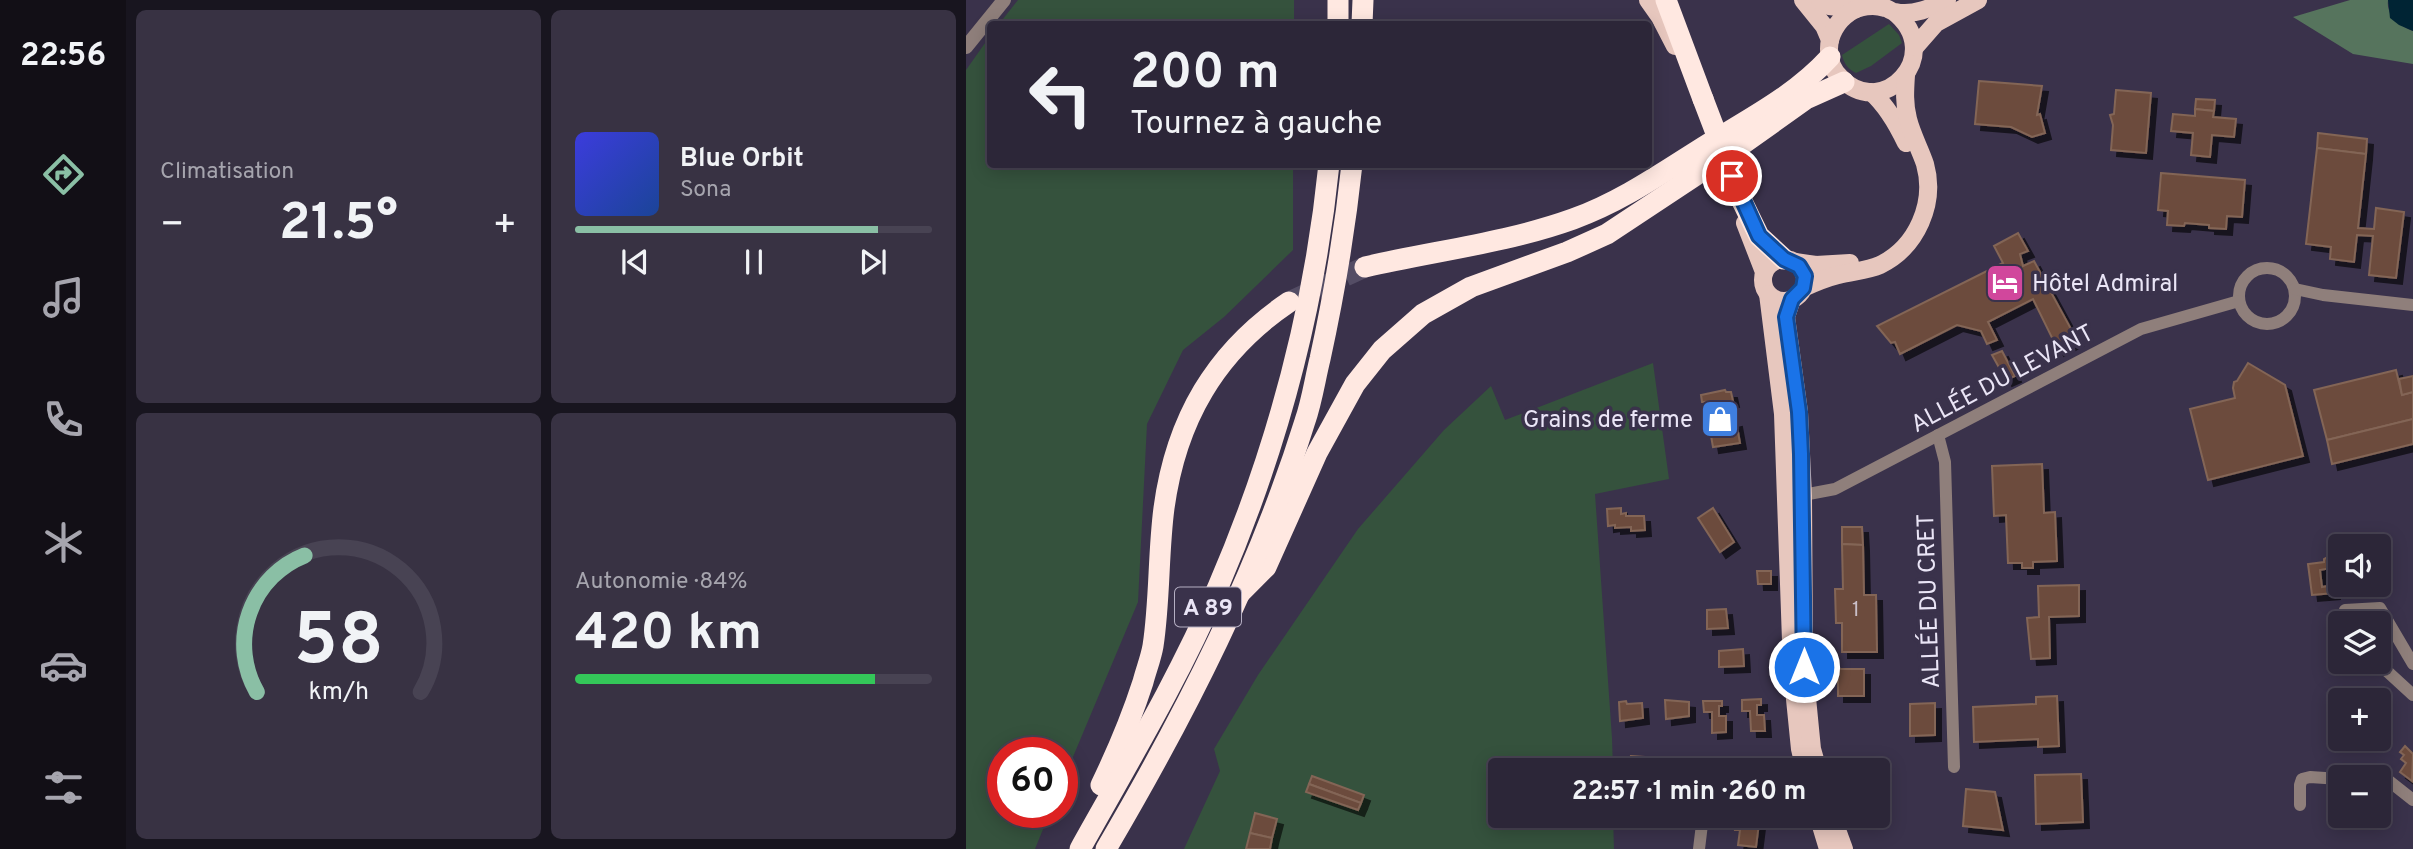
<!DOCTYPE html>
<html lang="fr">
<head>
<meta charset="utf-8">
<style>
	:root { --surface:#2c2638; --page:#383243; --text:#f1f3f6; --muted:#a6a5ae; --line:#484353; --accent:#8abfa5 }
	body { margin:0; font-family:Overpass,sans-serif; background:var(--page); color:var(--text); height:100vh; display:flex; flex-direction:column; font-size:26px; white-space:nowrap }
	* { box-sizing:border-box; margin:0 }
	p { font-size:23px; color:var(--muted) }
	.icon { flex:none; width:38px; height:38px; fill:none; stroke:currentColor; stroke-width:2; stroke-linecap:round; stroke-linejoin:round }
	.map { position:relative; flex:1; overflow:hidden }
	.side { display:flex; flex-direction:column; gap:10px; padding:10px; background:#18151f; width:840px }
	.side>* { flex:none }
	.banner { position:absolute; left:21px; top:21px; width:665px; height:147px; border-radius:7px; box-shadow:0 4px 18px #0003,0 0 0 2px var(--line); background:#2c2638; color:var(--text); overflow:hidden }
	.buttons { position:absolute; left:1362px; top:534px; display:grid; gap:14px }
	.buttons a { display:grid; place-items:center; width:63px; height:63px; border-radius:7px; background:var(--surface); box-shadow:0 4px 18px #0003,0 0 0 2px var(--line); font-size:35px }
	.speed { position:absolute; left:21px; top:737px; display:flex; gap:14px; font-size:35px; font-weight:700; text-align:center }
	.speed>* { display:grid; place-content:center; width:91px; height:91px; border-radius:50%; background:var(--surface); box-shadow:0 4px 18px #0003,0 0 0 2px var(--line); line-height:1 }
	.speed .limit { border:10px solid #d22; background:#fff; color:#111 }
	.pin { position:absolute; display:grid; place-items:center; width:60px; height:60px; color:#fff; margin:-30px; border:4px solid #fff; border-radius:50%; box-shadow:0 2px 7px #0007 }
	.me { position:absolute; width:77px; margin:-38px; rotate:0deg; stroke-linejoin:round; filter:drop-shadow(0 0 5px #0008) }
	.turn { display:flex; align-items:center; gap:24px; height:147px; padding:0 28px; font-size:32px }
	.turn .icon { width:91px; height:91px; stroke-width:2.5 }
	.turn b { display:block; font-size:49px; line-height:60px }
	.big { font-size:52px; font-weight:700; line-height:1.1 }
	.side .card { flex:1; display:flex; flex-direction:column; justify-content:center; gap:10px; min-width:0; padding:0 24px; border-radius:10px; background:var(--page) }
	.side .dial { align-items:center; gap:0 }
	.dial svg { height:182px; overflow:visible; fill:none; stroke:var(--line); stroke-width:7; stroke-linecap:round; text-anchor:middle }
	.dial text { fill:var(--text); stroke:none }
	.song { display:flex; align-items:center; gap:21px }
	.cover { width:84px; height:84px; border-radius:10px; background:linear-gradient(135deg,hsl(240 70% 55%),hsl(220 70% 35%)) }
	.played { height:7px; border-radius:4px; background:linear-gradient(90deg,var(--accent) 85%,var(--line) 85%) }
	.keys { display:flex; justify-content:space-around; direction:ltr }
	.heat { display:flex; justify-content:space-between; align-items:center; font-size:38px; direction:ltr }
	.charge { height:10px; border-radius:5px; background:linear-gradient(90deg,#34c759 84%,var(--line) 0) }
	.side .tiles { flex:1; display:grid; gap:10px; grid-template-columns:repeat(2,1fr) }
	.trip { position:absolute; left:522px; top:758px; width:402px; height:70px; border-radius:7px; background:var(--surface); box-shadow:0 4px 18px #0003,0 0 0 2px var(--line); font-weight:700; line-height:70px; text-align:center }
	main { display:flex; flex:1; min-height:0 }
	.dock { display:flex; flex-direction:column; width:126px; justify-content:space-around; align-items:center; background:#120f16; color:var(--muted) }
	.dock .icon { width:49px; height:49px }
	.dock .on { color:var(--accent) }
	.dock b { font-size:32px; color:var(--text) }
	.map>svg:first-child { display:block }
</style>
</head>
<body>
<main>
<nav class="dock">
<b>22:56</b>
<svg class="icon on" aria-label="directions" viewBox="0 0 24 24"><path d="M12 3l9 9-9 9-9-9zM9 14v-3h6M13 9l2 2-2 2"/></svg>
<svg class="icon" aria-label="music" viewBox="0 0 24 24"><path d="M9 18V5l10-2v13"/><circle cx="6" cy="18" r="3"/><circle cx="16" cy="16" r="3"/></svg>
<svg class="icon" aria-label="phone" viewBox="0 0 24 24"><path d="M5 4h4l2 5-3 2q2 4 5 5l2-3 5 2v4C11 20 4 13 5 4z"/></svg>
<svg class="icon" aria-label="climate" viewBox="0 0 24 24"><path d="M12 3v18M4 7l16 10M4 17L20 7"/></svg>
<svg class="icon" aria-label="car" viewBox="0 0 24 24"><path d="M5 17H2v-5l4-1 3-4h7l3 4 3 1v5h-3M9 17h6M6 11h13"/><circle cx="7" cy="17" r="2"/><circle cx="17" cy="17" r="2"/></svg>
<svg class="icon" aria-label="filters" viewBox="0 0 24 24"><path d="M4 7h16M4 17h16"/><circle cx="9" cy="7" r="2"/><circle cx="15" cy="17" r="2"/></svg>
</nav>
<section class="side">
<div class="tiles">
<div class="card"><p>Climatisation</p>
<div class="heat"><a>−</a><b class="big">21.5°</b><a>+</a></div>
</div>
<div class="card">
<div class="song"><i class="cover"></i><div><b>Blue Orbit</b><p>Sona</p></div></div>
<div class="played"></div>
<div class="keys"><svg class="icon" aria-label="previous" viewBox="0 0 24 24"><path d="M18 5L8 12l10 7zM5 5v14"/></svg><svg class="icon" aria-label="pause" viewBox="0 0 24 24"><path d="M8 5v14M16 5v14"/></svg><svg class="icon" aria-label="next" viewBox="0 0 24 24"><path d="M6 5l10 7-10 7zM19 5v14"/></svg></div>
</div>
<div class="card dial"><svg viewBox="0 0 100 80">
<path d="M14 69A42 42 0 1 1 86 69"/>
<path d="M14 69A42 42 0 0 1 35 9" stroke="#8abfa5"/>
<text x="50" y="56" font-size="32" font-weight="700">58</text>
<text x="50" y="72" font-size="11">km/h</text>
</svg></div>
<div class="card"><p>Autonomie · 84%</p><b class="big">420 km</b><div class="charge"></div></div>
</div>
</section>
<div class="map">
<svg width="1447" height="849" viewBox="0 0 1447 849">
	<defs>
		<filter id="shadow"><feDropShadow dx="6" dy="6" stdDeviation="0" flood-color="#0009"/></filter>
	</defs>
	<rect width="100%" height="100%" fill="#3a324b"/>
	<g fill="#35523d">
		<polygon points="52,0 328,0 328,24 33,24"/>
		<path d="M923,24L933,35L936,43L905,66L890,73C882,69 878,64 876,55Z"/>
		<polygon points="24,36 24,164 327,165 327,250 258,317 217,350 181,424 172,602 96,783 96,752 37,752 37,812 84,812 69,849 0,849 0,70"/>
		<polygon points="687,363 703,479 629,494 646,738 647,770 534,770 534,816 647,816 648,849 218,849 254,771 248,749 292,675 392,529 478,430 525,386 539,420"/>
	</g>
	<path fill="#56745d" d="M1384,0H1422C1420,16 1434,26 1447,31V64L1387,54L1327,17Z"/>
	<polygon fill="#002434" points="1422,0 1447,0 1447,31 1433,25 1424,18"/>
	<g fill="#6c4c3c" stroke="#836556" stroke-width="2" filter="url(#shadow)">
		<polygon points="1013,81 1076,86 1071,115 1074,114 1079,133 1066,137 1045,127 1009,124"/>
		<polygon points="1150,90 1185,93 1180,153 1145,150 1147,125 1144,115 1148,114"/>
		<polygon points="1230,99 1249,100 1248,111 1229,109"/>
		<polygon points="1229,109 1248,111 1247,117 1270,119 1268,137 1246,135 1244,157 1225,155 1227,133 1205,131 1207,114 1229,116"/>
		<polygon points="1352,133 1401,139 1400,154 1351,148"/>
		<polygon points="1351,148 1400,154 1392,228 1408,229 1410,208 1438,212 1430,278 1403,275 1407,236 1391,235 1388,262 1364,259 1365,247 1340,244"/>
		<polygon points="1195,173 1279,180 1276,217 1261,216 1260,229 1243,228 1243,225 1219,223 1218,226 1201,225 1202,211 1192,210"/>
		<polygon points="1052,233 1062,251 1054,254 1057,266 1068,261 1111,340 1092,350 1067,299 1022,322 1031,340 1021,344 1015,331 991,325 934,354 929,342 925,343 911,326 1037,263 1028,246"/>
		<polygon points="1036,351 1049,376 1040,380 1026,355"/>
		<polygon points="1282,363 1319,385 1337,456 1242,480 1224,409 1269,398 1267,388 1268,382 1271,381"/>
		<polygon points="1430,370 1436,395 1447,392 1447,419 1361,440 1348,390"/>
		<polygon points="1447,376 1447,392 1436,395 1433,379"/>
		<polygon points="759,390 760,392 765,392 767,401 762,402 765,422 770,421 774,443 747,447 739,402 736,402 735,395"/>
		<polygon points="1447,419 1447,444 1366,464 1361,440"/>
		<polygon points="1076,464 1078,513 1089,512 1091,561 1067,562 1067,568 1056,568 1056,563 1042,563 1040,515 1028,516 1026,466"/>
		<polygon points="655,508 655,514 660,513 660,516 678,516 679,530 665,531 665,527 649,528 649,525 642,526 641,509"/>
		<polygon points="747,508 768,542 754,552 732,518"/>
		<polygon points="876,527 896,527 897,545 876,544"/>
		<polygon points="1377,542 1378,546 1374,546 1374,560 1364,562 1365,568 1354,570 1356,587 1367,585 1368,593 1346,595 1342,564 1358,562 1358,559 1362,557 1361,544"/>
		<polygon points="876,544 897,545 898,595 910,595 911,652 876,652 876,623 870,623 869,589 877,589"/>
		<polygon points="791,571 805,571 805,584 792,584"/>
		<polygon points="1113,585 1113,616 1083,617 1084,658 1065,659 1061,618 1073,617 1072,586"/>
		<polygon points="760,609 762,628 741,629 741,610"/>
		<polygon points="777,649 778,666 753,667 753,651"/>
		<rect x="872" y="669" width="26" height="27"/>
		<polygon points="1091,696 1093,746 1072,747 1072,739 1008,742 1007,707 1070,704 1070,697"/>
		<polygon points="795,699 795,705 791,705 791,715 798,715 799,731 785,731 784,711 776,711 776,700"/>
		<polygon points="699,700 723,702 723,716 700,719"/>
		<polygon points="660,701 661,704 676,703 677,718 654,721 653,702"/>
		<polygon points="737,701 756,701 756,706 753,706 753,716 760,716 760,732 746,733 746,712 738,712"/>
		<polygon points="969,703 969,735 944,736 944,704"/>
		<polygon points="1439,746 1447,754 1446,781 1434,772 1440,763 1435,759 1438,755 1434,752"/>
		<polygon points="665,756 678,757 677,764 682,764 682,770 666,770"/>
		<polygon points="755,757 774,758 773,764 786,764 786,770 754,770"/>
		<polygon points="1115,774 1117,822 1070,824 1069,775"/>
		<polygon points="346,776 398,795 395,803 343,784"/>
		<polygon points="343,784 395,803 392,810 340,792"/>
		<polygon points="1000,789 1029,792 1037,830 997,826"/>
		<polygon points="289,813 311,819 306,838 284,833"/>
		<polygon points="770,821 793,823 790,847 772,845 774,830 769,830"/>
		<polygon points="284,833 306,838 304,849 280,849"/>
	</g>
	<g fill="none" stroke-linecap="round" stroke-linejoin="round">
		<polyline stroke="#544d65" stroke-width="21" stroke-dasharray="21 10" stroke-linecap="butt" points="323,302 399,267"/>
		<g stroke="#8f7f7b" stroke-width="12">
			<circle cx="1301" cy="296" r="28"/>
			<polyline points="1329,289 1357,295 1447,305"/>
			<polyline points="972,435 979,462 988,767"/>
			<polyline points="832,496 869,489 1175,329 1273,301"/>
			<polyline points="1384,623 1379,610 1414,608 1447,664"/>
			<polyline points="1411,662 1447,695"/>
			<polyline points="1412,781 1423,781 1447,800"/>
			<polyline points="1334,805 1334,785 1336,779 1344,777 1374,779"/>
			<polyline points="733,849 737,816"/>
		</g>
		<polyline stroke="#8f7f7b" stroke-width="14" points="0,47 38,0"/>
		<g stroke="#e7c7be" stroke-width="18">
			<polyline points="682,0 694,17 709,46"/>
			<polyline points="837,0 858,26 864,40"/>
			<polyline points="854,0 863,6 890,9"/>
			<path d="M928,12C981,54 916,122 875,78C867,71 863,60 863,49C863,35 871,21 883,13C893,6 908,4 919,8C924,9 925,12 929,12C947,16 965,8 981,0"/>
			<polyline points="949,47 970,23 1012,0"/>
			<path d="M905,92C921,106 931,124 940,143"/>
			<polyline points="779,223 798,272"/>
			<circle cx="818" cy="280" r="21"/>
			<polyline points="829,262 850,265 884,263"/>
			<path d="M837,288C848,283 860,278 872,275C886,271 901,271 914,265C951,247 970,203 959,164C954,149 946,135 942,119C938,104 939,90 940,75"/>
			<polyline points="802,294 817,414 826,669 834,749 839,770"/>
			<polyline points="826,299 820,317 833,412 837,496 838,667 846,749 852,770"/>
			<polyline points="852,816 862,849"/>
			<polyline points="866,816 878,849"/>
		</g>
		<g stroke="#ffe8e1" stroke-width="21">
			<polyline points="372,0 372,24"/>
			<polyline points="700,0 737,99"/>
			<polyline points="396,24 397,0"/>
			<polyline points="776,201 793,236 818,259"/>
			<path d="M399,267C468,251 540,243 607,219C660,200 704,167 752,138C792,114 832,92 864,57"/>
			<polyline points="274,593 300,567 351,453 389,384 416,350 457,314 505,287 601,252 641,234 774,146 840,99 878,82"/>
			<path d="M135,785C152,750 165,719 177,682C180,670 185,658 187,646C194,600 192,554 198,508C210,420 249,352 323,302"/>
			<path d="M114,849C162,763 213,678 252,587C311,450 348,313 363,164"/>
			<path d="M140,849C220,713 292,572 339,421C346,401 349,379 354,359C368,295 379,230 386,164"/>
		</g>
		<polyline stroke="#ffe8e1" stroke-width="21" points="737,99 776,201"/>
	</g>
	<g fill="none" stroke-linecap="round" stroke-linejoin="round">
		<g stroke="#114b97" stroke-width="18">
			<polyline id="route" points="766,176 793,236 818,259 833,266 839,276 837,288 826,299 820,317 833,412 835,454 838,667"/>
		</g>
		<use href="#route" stroke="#1a73e8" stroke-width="12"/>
	</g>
	<defs>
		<g id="hotel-square" transform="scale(2.0125)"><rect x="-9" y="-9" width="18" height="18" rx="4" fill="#d1479c" stroke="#3a324b"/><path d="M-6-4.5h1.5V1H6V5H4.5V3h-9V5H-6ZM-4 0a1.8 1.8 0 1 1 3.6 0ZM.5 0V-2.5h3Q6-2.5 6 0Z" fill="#fff"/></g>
		<g id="shop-square" transform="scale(2.0125)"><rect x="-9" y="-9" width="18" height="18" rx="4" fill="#3f7fe0" stroke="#3a324b"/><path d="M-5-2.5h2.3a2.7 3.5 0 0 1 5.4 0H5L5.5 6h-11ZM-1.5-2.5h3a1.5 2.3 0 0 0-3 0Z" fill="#fff"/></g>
	</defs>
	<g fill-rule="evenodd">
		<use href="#hotel-square" x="1039" y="283"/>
		<use href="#shop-square" x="754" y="419"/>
	</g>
	<g text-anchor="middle" stroke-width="7" stroke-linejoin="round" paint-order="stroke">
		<g font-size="21" fill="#cabfc8">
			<text x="890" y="616">1</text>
		</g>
		<rect fill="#3a324b" stroke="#b5afc3" stroke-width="2" x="209" y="587.5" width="66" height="39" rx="5"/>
		<g font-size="23" font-weight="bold" fill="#eae5f6">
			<text x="242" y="615">A 89</text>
		</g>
		<g font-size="24" fill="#eae5f6" stroke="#3a324b" text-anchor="start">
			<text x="1066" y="291">Hôtel Admiral</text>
			<text x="727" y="427" text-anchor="end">Grains de ferme</text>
		</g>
		<g font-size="24" fill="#eae5f6" stroke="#3a324b">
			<text transform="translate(1036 378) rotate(-28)" y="8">ALLÉE DU LEVANT</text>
			<text transform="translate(962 601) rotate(-92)" y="8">ALLÉE DU CRET</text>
		</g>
	</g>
</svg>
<div class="buttons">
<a><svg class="icon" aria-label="sound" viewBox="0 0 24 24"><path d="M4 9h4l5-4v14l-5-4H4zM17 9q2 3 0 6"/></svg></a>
<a><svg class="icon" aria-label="layers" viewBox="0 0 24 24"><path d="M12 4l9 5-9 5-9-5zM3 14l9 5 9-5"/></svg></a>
<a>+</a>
<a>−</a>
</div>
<div class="speed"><div class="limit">60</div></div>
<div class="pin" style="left:766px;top:176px;background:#d93025"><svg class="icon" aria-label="arrive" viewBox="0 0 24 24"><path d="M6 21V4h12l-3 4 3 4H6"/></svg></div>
<svg class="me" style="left:838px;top:667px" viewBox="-20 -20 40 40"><circle r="17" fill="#1a73e8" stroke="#fff" stroke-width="3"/><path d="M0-11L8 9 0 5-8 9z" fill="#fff"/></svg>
<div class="trip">22:57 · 1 min · 260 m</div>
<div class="banner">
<div class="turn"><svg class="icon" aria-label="left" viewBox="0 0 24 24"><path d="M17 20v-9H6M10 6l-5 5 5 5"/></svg><div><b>200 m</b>Tournez à gauche</div></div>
</div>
</div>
</main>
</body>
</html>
